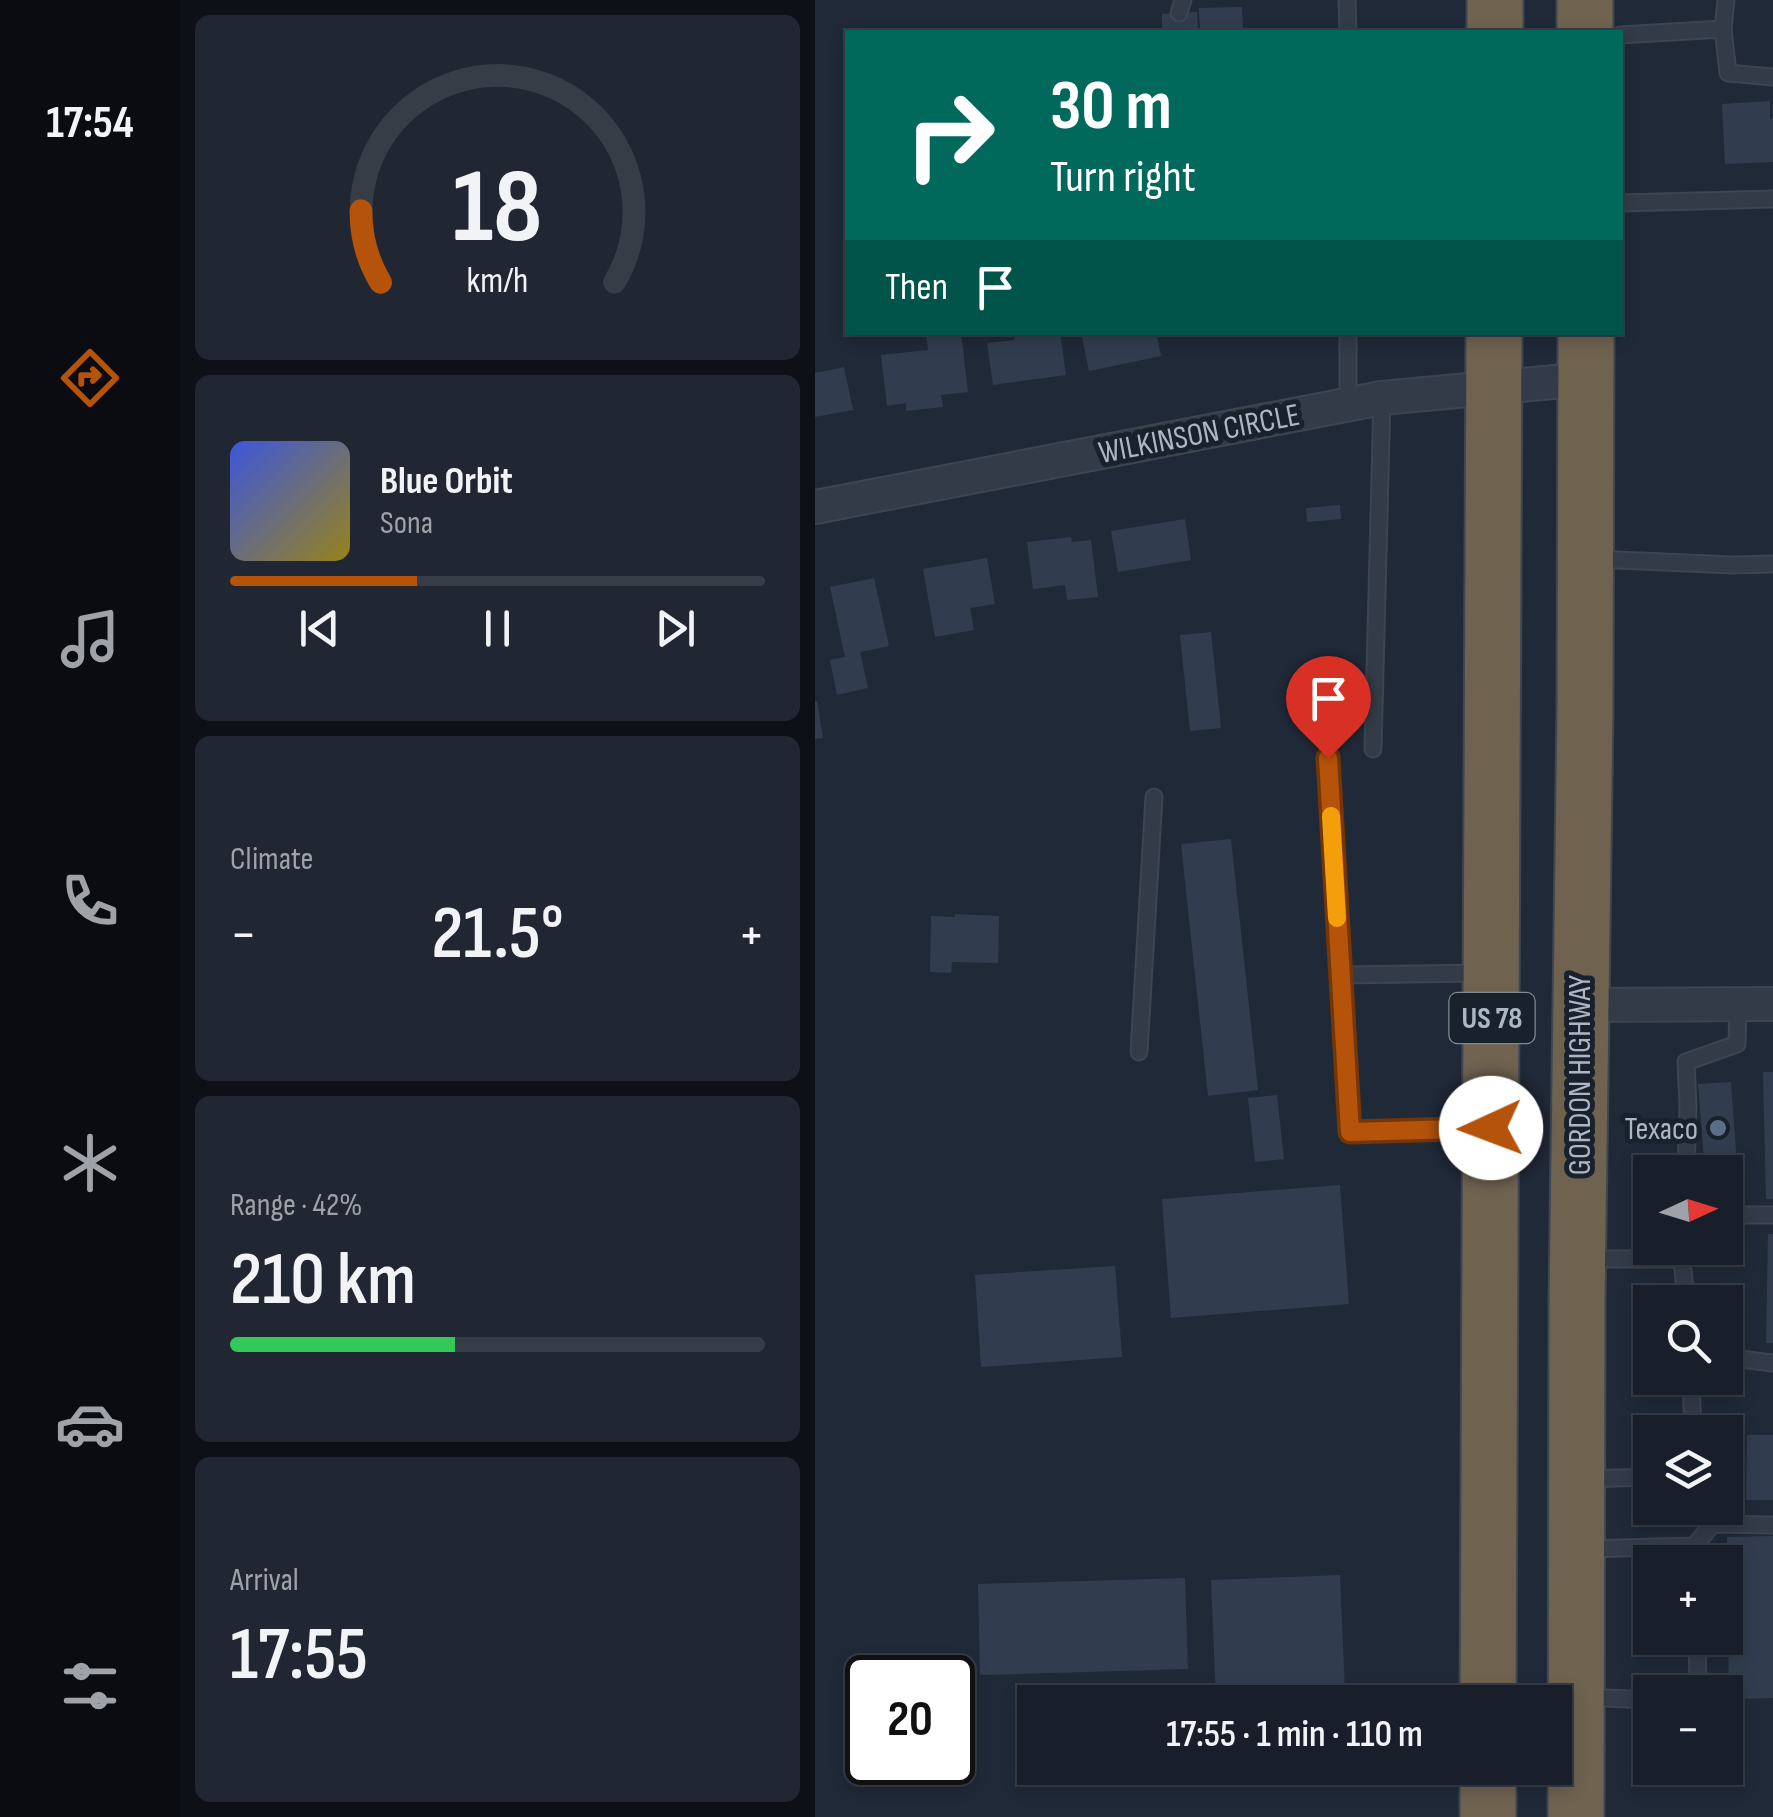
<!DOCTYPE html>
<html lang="en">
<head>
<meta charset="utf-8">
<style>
	:root { --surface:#181f2a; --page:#212732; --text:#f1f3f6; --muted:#9fa2a8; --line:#363d47; --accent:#b45309 }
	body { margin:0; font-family:"Sofia Sans Condensed",sans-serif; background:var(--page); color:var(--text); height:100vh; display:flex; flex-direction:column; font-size:38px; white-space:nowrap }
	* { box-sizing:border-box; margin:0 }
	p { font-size:32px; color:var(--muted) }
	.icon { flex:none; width:55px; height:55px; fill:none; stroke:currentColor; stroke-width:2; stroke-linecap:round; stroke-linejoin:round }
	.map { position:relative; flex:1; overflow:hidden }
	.panel { display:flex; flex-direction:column; gap:15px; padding:15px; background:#0d1117; width:635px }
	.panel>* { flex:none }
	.guide { position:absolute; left:30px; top:30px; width:778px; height:305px; border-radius:0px; box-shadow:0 5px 15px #0003,0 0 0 2px var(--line); background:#00695c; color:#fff; overflow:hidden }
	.needle { width:65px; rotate:86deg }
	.fabs { position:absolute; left:818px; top:1155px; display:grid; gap:20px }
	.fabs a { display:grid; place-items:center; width:110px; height:110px; border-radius:0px; background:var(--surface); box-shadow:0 5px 15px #0003,0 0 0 2px var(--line); font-size:50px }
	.speed { position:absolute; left:30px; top:1655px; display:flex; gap:20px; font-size:50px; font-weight:700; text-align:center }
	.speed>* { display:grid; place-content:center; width:130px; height:130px; border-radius:50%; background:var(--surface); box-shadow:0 5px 15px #0003,0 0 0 2px var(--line); line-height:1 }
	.speed .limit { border:5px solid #111; border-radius:15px; background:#fff; color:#111 }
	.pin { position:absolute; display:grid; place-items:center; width:85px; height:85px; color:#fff; margin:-102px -42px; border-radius:50% 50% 50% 0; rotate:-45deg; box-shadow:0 0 10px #0007 }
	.pin .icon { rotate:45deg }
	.me { position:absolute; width:110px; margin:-55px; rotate:268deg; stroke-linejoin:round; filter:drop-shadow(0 0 8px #0008) }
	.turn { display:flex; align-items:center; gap:35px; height:210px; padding:0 40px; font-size:45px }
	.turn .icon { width:130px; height:130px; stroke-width:2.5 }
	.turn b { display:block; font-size:70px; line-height:85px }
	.then { display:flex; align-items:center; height:95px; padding:0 40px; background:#0003; gap:20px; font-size:38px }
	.big { font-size:75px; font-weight:600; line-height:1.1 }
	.panel .widget { flex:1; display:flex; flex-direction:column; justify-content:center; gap:15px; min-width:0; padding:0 35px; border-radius:15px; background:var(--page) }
	.panel .dial { align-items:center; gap:0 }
	.dial svg { height:260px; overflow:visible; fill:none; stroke:var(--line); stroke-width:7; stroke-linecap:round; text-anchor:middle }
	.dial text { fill:var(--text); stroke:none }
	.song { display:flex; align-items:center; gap:30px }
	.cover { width:120px; height:120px; border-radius:15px; background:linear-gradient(135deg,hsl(230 70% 55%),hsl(50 70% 35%)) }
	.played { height:10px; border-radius:5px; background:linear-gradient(90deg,var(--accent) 35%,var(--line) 35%) }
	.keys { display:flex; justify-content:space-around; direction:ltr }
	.heat { display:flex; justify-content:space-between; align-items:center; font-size:55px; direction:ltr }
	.charge { height:15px; border-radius:8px; background:linear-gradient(90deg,#34c759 42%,var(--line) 0) }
	.trip { position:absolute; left:202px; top:1685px; width:555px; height:100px; border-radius:0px; background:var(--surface); box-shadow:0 5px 15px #0003,0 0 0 2px var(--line); font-weight:600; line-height:100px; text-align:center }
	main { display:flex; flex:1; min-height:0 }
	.tabs { display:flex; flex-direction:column; width:180px; justify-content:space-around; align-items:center; background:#0a0c11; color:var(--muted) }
	.tabs .icon { width:70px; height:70px }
	.tabs .on { color:var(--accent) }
	.tabs b { font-size:45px; color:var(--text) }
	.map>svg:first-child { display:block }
</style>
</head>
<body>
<main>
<nav class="tabs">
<b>17:54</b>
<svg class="icon on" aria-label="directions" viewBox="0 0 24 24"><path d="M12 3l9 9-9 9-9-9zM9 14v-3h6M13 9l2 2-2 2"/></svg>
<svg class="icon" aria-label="music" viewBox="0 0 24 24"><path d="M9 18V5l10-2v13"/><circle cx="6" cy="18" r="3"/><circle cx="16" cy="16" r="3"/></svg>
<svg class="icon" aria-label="phone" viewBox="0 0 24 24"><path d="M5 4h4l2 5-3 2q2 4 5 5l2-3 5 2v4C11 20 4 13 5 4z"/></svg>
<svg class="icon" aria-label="climate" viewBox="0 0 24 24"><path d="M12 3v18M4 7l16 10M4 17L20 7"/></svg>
<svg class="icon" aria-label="car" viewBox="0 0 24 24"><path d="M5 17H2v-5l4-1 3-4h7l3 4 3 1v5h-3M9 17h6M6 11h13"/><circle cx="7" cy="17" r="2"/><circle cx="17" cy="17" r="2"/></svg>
<svg class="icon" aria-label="filters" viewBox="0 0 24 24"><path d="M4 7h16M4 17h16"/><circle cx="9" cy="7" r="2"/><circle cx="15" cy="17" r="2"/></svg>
</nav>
<section class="panel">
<div class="widget dial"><svg viewBox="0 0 100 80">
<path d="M14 69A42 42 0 1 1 86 69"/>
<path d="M14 69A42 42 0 0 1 8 47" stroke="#b45309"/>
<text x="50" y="56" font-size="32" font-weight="700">18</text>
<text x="50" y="72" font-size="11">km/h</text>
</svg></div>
<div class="widget">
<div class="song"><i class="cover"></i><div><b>Blue Orbit</b><p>Sona</p></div></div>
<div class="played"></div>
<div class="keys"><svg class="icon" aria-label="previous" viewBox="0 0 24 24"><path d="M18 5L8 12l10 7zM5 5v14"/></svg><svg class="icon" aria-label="pause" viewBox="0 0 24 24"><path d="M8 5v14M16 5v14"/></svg><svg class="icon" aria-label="next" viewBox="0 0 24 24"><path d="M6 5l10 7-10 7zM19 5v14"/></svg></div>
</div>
<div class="widget"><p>Climate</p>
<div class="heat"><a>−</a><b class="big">21.5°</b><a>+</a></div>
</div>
<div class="widget"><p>Range · 42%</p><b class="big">210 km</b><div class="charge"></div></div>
<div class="widget"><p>Arrival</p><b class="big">17:55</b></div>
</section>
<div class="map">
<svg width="958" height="1817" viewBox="0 0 958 1817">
	<rect width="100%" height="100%" fill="#202938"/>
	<g fill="#313d4f">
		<polygon points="427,7 428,32 385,32 384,8"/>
		<polygon points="382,12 383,32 347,32 347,14"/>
		<polygon points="955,101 955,119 958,119 958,162 910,164 907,104"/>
		<polygon points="146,332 153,392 126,395 128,407 91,411 91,403 72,406 66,355 113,350 111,333"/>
		<polygon points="199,332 245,332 251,375 178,385 172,343 200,340"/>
		<polygon points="266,332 341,332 346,356 274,371"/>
		<polygon points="29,367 38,410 0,417 0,373"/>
		<polygon points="525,505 526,519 492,522 491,508"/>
		<polygon points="370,519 376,560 303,572 296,531"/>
		<polygon points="256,537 257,542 276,540 283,597 252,600 250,585 218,589 212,542"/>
		<polygon points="172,558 180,604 155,608 159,630 120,637 108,569"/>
		<polygon points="59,578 74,646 45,652 53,688 22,695 15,660 30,657 15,587"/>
		<polygon points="396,632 406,728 375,731 365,635"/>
		<polygon points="0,701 2,701 8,738 0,739"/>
		<polygon points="416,839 443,1090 393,1096 366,844"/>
		<polygon points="140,914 184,916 183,963 137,962 136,973 115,972 116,916 140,917"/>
		<polygon points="948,1072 958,1072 958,1199 951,1199"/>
		<polygon points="916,1082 923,1179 910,1180 910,1172 890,1172 883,1084"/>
		<polygon points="462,1095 469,1159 440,1162 433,1098"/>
		<polygon points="525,1185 534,1304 356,1318 347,1199"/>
		<polygon points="953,1234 958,1234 958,1343 951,1343"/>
		<polygon points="300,1266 307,1357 166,1367 160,1275"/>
		<polygon points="932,1435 958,1435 958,1500 931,1500"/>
		<polygon points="958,1536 958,1698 914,1699 912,1537"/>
		<polygon points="525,1575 530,1694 401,1699 396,1580"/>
		<polygon points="370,1578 373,1669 165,1675 163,1584"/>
	</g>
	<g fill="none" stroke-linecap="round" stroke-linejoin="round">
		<g stroke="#3d4452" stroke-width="19">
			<g id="lane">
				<polyline points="532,0 533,32"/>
				<polyline points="364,13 368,0"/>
				<polyline points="908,29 911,0"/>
				<polyline points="805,35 908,29 913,73 958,77"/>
				<polyline points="805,203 958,199"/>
				<polyline points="533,405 533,332"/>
				<polyline points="779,559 918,565 958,564"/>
				<polyline points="558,749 567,398"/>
				<polyline points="513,759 535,1132 667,1128"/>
				<polyline points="526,975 668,973"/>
				<polyline points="324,1052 339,797"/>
				<polyline points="871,1172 873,1105 871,1062 922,1044 923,1004"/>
				<polyline points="910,1220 930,1215 958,1215"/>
				<polyline points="772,1259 867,1259"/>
				<polyline points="871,1302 867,1259 878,1248"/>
				<polyline points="910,1357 958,1363"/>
				<polyline points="876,1378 878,1432"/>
				<polyline points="769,1479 835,1477"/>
				<polyline points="771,1549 879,1546 898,1524 958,1525"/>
				<polyline points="878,1692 883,1685 882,1638"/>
				<polyline points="769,1697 835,1700"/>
			</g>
		</g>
		<g stroke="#3d4452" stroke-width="36">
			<g id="street">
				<polyline points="0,507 567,398 771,379"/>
				<polyline points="764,1005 958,1004"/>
			</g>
		</g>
		<g stroke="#3e4653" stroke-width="59">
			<g id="highway">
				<polyline points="770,0 770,32"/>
				<polyline points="680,32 680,0"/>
				<polyline points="673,1702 679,332"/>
				<polyline points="673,1817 673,1768"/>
				<polyline points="761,1817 762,1300 770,707 771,332"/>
			</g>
		</g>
		<use href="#lane" stroke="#333b48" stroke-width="15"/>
		<use href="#street" stroke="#333b48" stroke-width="32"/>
		<use href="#highway" stroke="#6f6350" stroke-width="55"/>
	</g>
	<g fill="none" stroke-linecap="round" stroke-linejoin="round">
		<g stroke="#753606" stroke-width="25">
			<polyline id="route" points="513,758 535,1132 676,1128"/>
		</g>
		<use href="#route" stroke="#b45309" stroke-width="18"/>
		<polyline stroke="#f59e0b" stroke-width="18" points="516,816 522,918"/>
	</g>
	<circle fill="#5c6f8a" stroke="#19212d" stroke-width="4" cx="903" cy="1128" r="10"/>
	<g text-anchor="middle" stroke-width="10" stroke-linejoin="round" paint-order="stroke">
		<rect fill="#19212d" stroke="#818997" stroke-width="2.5" x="634.5" y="993" width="85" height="50" rx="8"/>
		<g font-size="30" font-weight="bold" fill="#adb6c5">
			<text x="677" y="1028">US 78</text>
		</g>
		<g font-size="32" fill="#adb6c5" stroke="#19212d">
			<text transform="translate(384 433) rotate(-11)" y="11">WILKINSON CIRCLE</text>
			<text transform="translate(764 1075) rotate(-90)" y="11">GORDON HIGHWAY</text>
		</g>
		<g font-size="32" fill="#adb6c5" stroke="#19212d" text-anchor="end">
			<text x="883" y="1139">Texaco</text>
		</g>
	</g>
</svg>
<div class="fabs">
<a><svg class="needle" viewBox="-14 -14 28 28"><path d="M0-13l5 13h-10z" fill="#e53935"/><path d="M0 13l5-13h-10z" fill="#9fa2a8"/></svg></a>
<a><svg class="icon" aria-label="search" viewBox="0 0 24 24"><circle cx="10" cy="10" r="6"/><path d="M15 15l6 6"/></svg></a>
<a><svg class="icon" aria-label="layers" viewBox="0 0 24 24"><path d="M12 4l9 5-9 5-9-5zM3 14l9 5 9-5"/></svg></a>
<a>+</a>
<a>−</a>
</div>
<div class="speed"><div class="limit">20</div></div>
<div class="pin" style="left:513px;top:758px;background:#d93025"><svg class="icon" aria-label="arrive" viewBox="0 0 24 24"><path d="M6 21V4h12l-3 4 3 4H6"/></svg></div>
<svg class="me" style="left:676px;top:1128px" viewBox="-20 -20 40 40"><circle r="19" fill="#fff"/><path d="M0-13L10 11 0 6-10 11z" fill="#b45309"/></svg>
<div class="trip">17:55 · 1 min · 110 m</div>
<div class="guide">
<div class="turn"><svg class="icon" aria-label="right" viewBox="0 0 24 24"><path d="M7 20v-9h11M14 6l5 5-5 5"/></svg><div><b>30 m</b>Turn right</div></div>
<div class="then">Then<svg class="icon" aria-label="arrive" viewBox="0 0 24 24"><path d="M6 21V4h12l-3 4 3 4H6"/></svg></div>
</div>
</div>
</main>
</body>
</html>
